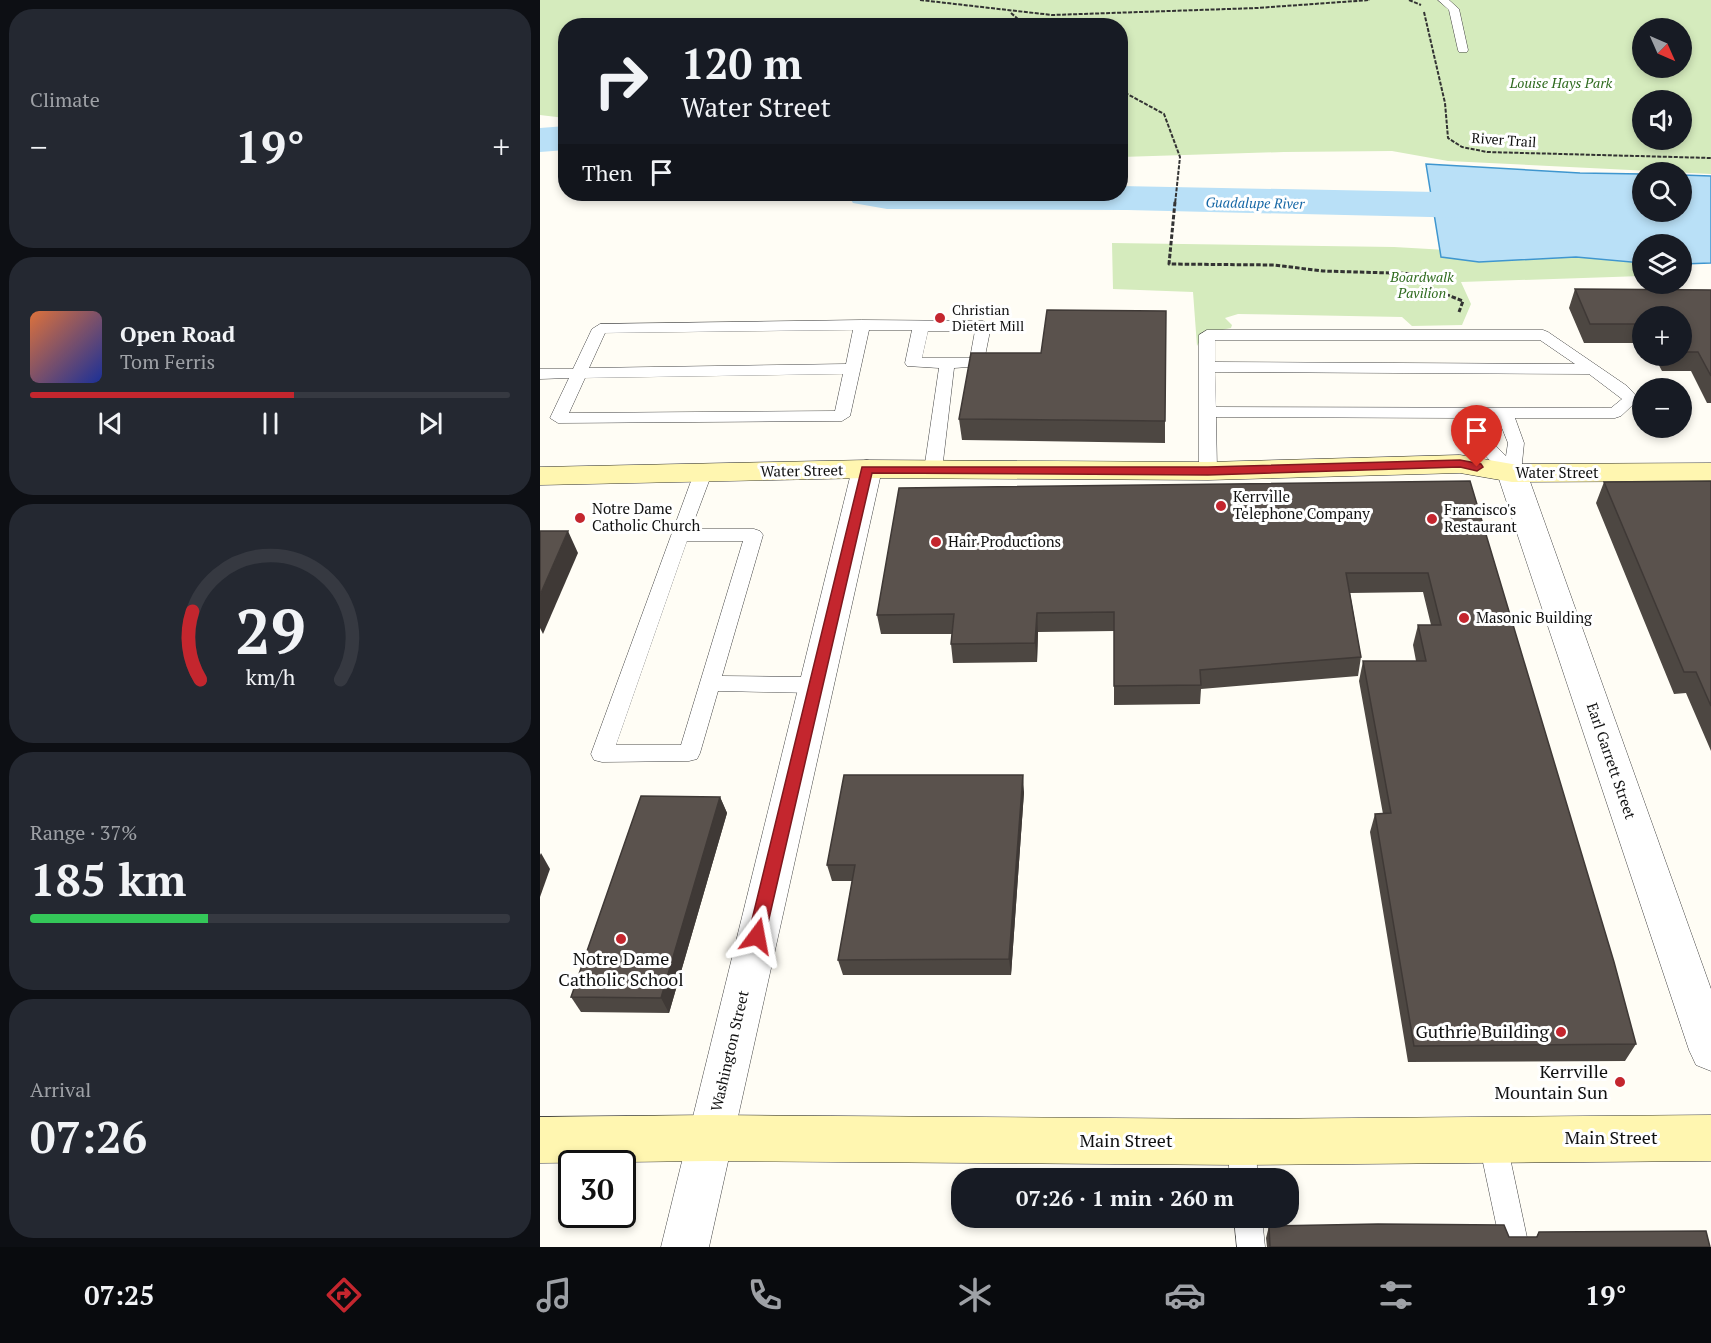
<!DOCTYPE html>
<html lang="en">
<head>
<meta charset="utf-8">
<style>
	:root { --surface:#171b24; --page:#242831; --text:#f1f3f6; --muted:#9ea1a6; --line:#363941; --accent:#c4262e }
	body { margin:0; font-family:"PT Serif",serif; background:var(--page); color:var(--text); height:100vh; display:flex; flex-direction:column; font-size:22px; white-space:nowrap }
	* { box-sizing:border-box; margin:0 }
	p { font-size:20px; color:var(--muted) }
	.icon { flex:none; width:33px; height:33px; fill:none; stroke:currentColor; stroke-width:2; stroke-linecap:round; stroke-linejoin:round }
	.map { position:relative; flex:1; overflow:hidden }
	.panel { display:flex; flex-direction:column; gap:9px; padding:9px; background:#0d0f14; width:540px }
	.panel>* { flex:none }
	.banner { position:absolute; left:18px; top:18px; width:570px; height:183px; border-radius:24px; box-shadow:0 3px 9px #0003; background:#171b24; color:var(--text); overflow:hidden }
	.needle { width:39px; rotate:135deg }
	.controls { position:absolute; left:1092px; top:18px; display:grid; gap:12px }
	.controls a { display:grid; place-items:center; width:60px; height:60px; border-radius:50%; background:var(--surface); box-shadow:0 3px 9px #0003; font-size:30px }
	.speed { position:absolute; left:18px; top:1150px; display:flex; gap:12px; font-size:30px; font-weight:700; text-align:center }
	.speed>* { display:grid; place-content:center; width:78px; height:78px; border-radius:50%; background:var(--surface); box-shadow:0 3px 9px #0003; line-height:1 }
	.speed .limit { border:3px solid #111; border-radius:9px; background:#fff; color:#111 }
	.pin { position:absolute; display:grid; place-items:center; width:51px; height:51px; color:#fff; margin:-62px -26px; border-radius:50% 50% 50% 0; rotate:-45deg; box-shadow:0 0 6px #0007 }
	.pin .icon { rotate:45deg }
	.me { position:absolute; width:66px; margin:-33px; rotate:13deg; stroke-linejoin:round; filter:drop-shadow(0 0 4px #0008) }
	.turn { display:flex; align-items:center; gap:21px; height:126px; padding:0 24px; font-size:27px }
	.turn .icon { width:78px; height:78px; stroke-width:2.5 }
	.turn b { display:block; font-size:42px; line-height:51px }
	.then { display:flex; align-items:center; height:57px; padding:0 24px; background:#0003; gap:12px; font-size:22px }
	.big { font-size:45px; font-weight:600; line-height:1.1 }
	.panel .tile { flex:1; display:flex; flex-direction:column; justify-content:center; gap:9px; min-width:0; padding:0 21px; border-radius:24px; background:var(--page) }
	.panel .dial { align-items:center; gap:0 }
	.dial svg { height:156px; overflow:visible; fill:none; stroke:var(--line); stroke-width:7; stroke-linecap:round; text-anchor:middle }
	.dial text { fill:var(--text); stroke:none }
	.song { display:flex; align-items:center; gap:18px }
	.cover { width:72px; height:72px; border-radius:9px; background:linear-gradient(135deg,hsl(20 70% 55%),hsl(230 70% 35%)) }
	.played { height:6px; border-radius:3px; background:linear-gradient(90deg,var(--accent) 55%,var(--line) 55%) }
	.keys { display:flex; justify-content:space-around; direction:ltr }
	.heat { display:flex; justify-content:space-between; align-items:center; font-size:33px; direction:ltr }
	.charge { height:9px; border-radius:4px; background:linear-gradient(90deg,#34c759 37%,var(--line) 0) }
	.trip { position:absolute; left:411px; top:1168px; width:348px; height:60px; border-radius:24px; background:var(--surface); box-shadow:0 3px 9px #0003; font-weight:600; line-height:60px; text-align:center }
	.dock { display:flex; height:96px; justify-content:space-around; align-items:center; background:#090b0e; color:var(--muted) }
	.dock .icon { width:42px; height:42px }
	.dock .active { color:var(--accent) }
	.dock b { font-size:27px; color:var(--text) }
	main { display:flex; flex:1; min-height:0 }
	.map>svg:first-child { display:block }
</style>
</head>
<body>
<main>
<section class="panel">
<div class="tile"><p>Climate</p>
<div class="heat"><a>−</a><b class="big">19°</b><a>+</a></div>
</div>
<div class="tile">
<div class="song"><i class="cover"></i><div><b>Open Road</b><p>Tom Ferris</p></div></div>
<div class="played"></div>
<div class="keys"><svg class="icon" aria-label="previous" viewBox="0 0 24 24"><path d="M18 5L8 12l10 7zM5 5v14"/></svg><svg class="icon" aria-label="pause" viewBox="0 0 24 24"><path d="M8 5v14M16 5v14"/></svg><svg class="icon" aria-label="next" viewBox="0 0 24 24"><path d="M6 5l10 7-10 7zM19 5v14"/></svg></div>
</div>
<div class="tile dial"><svg viewBox="0 0 100 80">
<path d="M14 69A42 42 0 1 1 86 69"/>
<path d="M14 69A42 42 0 0 1 10 34" stroke="#c4262e"/>
<text x="50" y="56" font-size="32" font-weight="700">29</text>
<text x="50" y="72" font-size="11">km/h</text>
</svg></div>
<div class="tile"><p>Range · 37%</p><b class="big">185 km</b><div class="charge"></div></div>
<div class="tile"><p>Arrival</p><b class="big">07:26</b></div>
</section>
<div class="map">
<svg width="1171" height="1247" viewBox="0 0 1171 1247">
	<rect width="100%" height="100%" fill="#fffdf5"/>
	<g fill="#d5ebbd" fill-rule="evenodd">
		<path d="M0,0H1171V174L908,161L852,151L744,152L581,157L580,26H26L25,118L0,115ZM1102,28H1142V68H1102ZM1102,100H1142V140H1102Z"/>
		<path d="M572,243L854,247L1102,261V276L921,282L931,304L922,325L872,326L862,317L698,314L685,318L692,325L691,328C678,331 664,333 657,346L653,292L573,289Z"/>
	</g>
	<polygon fill="#b9e0f7" stroke="#3f96cf" stroke-width="1.5" points="886,164 1040,173 1102,174 1102,212 1142,212 1142,175 1171,176 1171,263 1142,264 1142,244 1102,244 1102,263 1036,257 939,262 901,257"/>
	<g fill="none" stroke-linecap="round" stroke-linejoin="round">
		<g fill="#b9e0f7" fill-rule="evenodd">
			<polygon points="26,126 26,150 0,152 0,128"/>
			<polygon points="580,186 1102,196 1102,212 1121,212 1117,218 1102,222 587,210 347,209 313,203 307,194 580,194"/>
		</g>
		<g stroke="#444" stroke-width="1">
			<g id="lane">
				<polygon points="898,0 909,0 919,9 928,50 927,52 919,52 918,50 909,10"/>
				<path d="M322,320L443,321L451,326L443,366L414,368L402,470L399,474H387L384,470L399,368L367,366L365,363L372,330H329L310,416L302,421L18,423L10,418L29,378L0,379V369H33L52,329L60,324ZM313,330L306,364L49,368L65,333ZM388,331H435L430,358H382ZM303,374L295,411L29,413L45,378Z"/>
				<path d="M667,330H1003L1008,332L1087,386L1099,399L1081,416L1075,418H975L984,443L981,473L978,477H966L937,447L924,418L676,417L677,471L674,475H662L659,471V335ZM675,340H1000L1035,364L675,362ZM675,372L1049,374L1082,399L1071,408L676,407ZM941,418H958L968,443L966,456L951,441Z"/>
				<path d="M163,468L169,469L172,473L151,529H214L220,531L223,535L182,676L276,677L283,680L286,685L283,690L276,693L178,691L160,753L157,759L149,761L62,762L54,760L51,754L154,473L157,469ZM147,541H203L141,745H76Z"/>
				<polygon points="952,1125 962,1129 966,1139 989,1247 961,1247 938,1139 942,1129"/>
				<polygon points="701,1128 711,1132 715,1142 718,1179 690,1179 687,1142 691,1132"/>
				<polygon points="694,1218 722,1218 725,1247 697,1247"/>
			</g>
		</g>
		<g stroke="#444" stroke-width="1">
			<g id="street">
				<polygon points="327,460 337,462 342,469 169,1247 121,1247 312,469 317,462"/>
				<polygon points="972,464 982,466 987,473 1171,989 1171,1071 1156,1065 1149,1050 957,473 962,466"/>
			</g>
		</g>
		<g stroke="#333" stroke-width="1">
			<g id="secondary">
				<polygon points="920,455 972,464 1171,463 1171,481 972,482 920,473 668,480 327,478 0,485 0,467 327,460 668,462"/>
				<polygon points="169,1115 701,1119 1171,1115 1171,1161 701,1165 169,1161 0,1163 0,1117"/>
			</g>
		</g>
		<g stroke="#333" stroke-width="2" stroke-dasharray="4 1.5" stroke-linecap="butt">
			<polyline points="380,0 512,15 717,8 830,0"/>
			<polyline points="869,0 881,5"/>
			<polyline points="884,12 905,103 908,138 922,147 947,152 1171,158"/>
			<polyline points="471,13 486,26"/>
			<polyline points="580,90 624,114 640,157 635,204"/>
		</g>
		<polyline stroke="#333" stroke-width="3" stroke-dasharray="4.5 2" stroke-linecap="butt" points="635,202 629,264 734,265 783,271 885,274 889,288 923,301 919,312"/>
		<use href="#lane" fill="#fff" fill-rule="evenodd"/>
		<use href="#street" fill="#fff" fill-rule="evenodd"/>
		<use href="#secondary" fill="#fff6b0" fill-rule="evenodd"/>
	</g>
	<g fill="#4d4742">
		<polygon points="1035,289 1171,290 1171,403 1167,403 1151,371 1122,371 1114,356 1142,356 1142,316 1102,316 1102,343 1044,343 1029,308"/>
		<polygon points="419,419 625,421 625,443 422,440"/>
		<polygon points="930,481 1096,1044 1085,1061 868,1062 830,832 835,814 843,814 819,681 823,661 876,661 873,645 878,625 891,625 883,592 810,593 821,657 818,676 661,689 660,704 574,705 574,631 498,632 497,662 413,663 411,644 412,634 341,634 337,615"/>
		<polygon points="1171,481 1171,751 1146,693 1134,694 1056,503 1064,482"/>
		<polygon points="484,792 471,975 303,975 298,960 312,881 292,881 287,865"/>
		<polygon points="180,797 187,813 129,1013 41,1012 31,997"/>
		<polygon points="729,1226 969,1237 996,1237 999,1232 1170,1247 727,1247 726,1238"/>
	</g>
	<g fill="#3f3936">
		<polygon points="28,531 38,553 3,634 0,628 0,595"/>
		<polygon points="497,613 498,632 497,662 495,643"/>
		<polygon points="483,775 484,792 471,975 469,959"/>
		<polygon points="180,797 187,813 129,1013 121,998"/>
		<polygon points="1,853 10,869 0,897 0,855"/>
	</g>
	<g fill="#5a524d" stroke="#3f3936" stroke-width="1.5">
		<polygon points="1035,289 1171,290 1171,376 1158,352 1142,352 1142,316 1102,316 1102,324 1050,324"/>
		<polygon points="507,310 626,311 625,421 419,419 431,353 501,353"/>
		<polygon points="930,481 1074,962 1096,1044 874,1046 835,814 851,813 823,661 886,661 878,625 901,625 888,573 806,573 821,657 660,670 661,685 574,686 574,612 497,613 495,643 411,644 414,614 337,615 359,488"/>
		<polygon points="1171,481 1171,706 1156,672 1144,672 1064,482"/>
		<polygon points="0,531 28,531 0,595"/>
		<polygon points="304,775 483,775 469,959 298,960 315,865 287,865"/>
		<polygon points="101,796 180,797 121,998 31,997"/>
		<polygon points="838,1224 964,1225 969,1237 997,1237 999,1232 1166,1231 1170,1247 730,1247 729,1226"/>
	</g>
	<polygon fill="#c4262e" stroke="#7f191e" stroke-width="1.5" points="920,460 941,464 943,467 937,471 920,467 668,475 332,473 225,936 223,942 217,944 211,942 208,936 322,467 668,467"/>
	<g fill="#c4262e" stroke="#fff" stroke-width="2">
		<circle cx="400" cy="318" r="6"/>
		<circle cx="681" cy="506" r="6"/>
		<circle cx="40" cy="518" r="6"/>
		<circle cx="892" cy="519" r="6"/>
		<circle cx="396" cy="542" r="6"/>
		<circle cx="924" cy="618" r="6"/>
		<circle cx="81" cy="939" r="6"/>
		<circle cx="1021" cy="1032" r="6"/>
		<circle cx="1080" cy="1082" r="6"/>
	</g>
	<g text-anchor="middle" stroke-width="6" stroke-linejoin="round" paint-order="stroke">
		<g font-size="14" font-style="italic" fill="#2f6b1f" stroke="#fff">
			<text x="1021" y="88">Louise Hays Park</text>
			<text x="882" y="282">Boardwalk<tspan x="882" dy="16">Pavilion</tspan></text>
		</g>
		<g font-size="14" fill="#111" stroke="#fff">
			<text transform="translate(964 140) rotate(4)" y="5">River Trail</text>
		</g>
		<g font-size="14" font-style="italic" fill="#1768a6" stroke="#fff">
			<text transform="translate(715 203) rotate(1)" y="5">Guadalupe River</text>
		</g>
		<g font-size="14" fill="#111" stroke="#fff" text-anchor="start">
			<text x="412" y="315">Christian<tspan x="412" dy="16">Dietert Mill</tspan></text>
		</g>
		<g font-size="15" fill="#111" stroke="#fff">
			<text transform="translate(262 471) rotate(-1)" y="5">Water Street</text>
			<text x="1017" y="478">Water Street</text>
			<text transform="translate(1071 761) rotate(71)" y="5">Earl Garrett Street</text>
			<text transform="translate(190 1051) rotate(-77)" y="5">Washington Street</text>
		</g>
		<g font-size="15" fill="#111" stroke="#fff" text-anchor="start">
			<text x="693" y="502">Kerrville<tspan x="693" dy="17">Telephone Company</tspan></text>
			<text x="52" y="514">Notre Dame<tspan x="52" dy="17">Catholic Church</tspan></text>
			<text x="904" y="515">Francisco's<tspan x="904" dy="17">Restaurant</tspan></text>
			<text x="408" y="547">Hair Productions</text>
			<text x="936" y="623">Masonic Building</text>
		</g>
		<g font-size="18" fill="#111" stroke="#fff" text-anchor="end">
			<text x="81" y="965" text-anchor="middle">Notre Dame<tspan x="81" dy="21">Catholic School</tspan></text>
			<text x="1009" y="1038">Guthrie Building</text>
			<text x="1068" y="1078">Kerrville<tspan x="1068" dy="21">Mountain Sun</tspan></text>
		</g>
		<g font-size="18" fill="#111" stroke="#fff">
			<text x="1071" y="1144">Main Street</text>
			<text x="586" y="1147">Main Street</text>
		</g>
	</g>
</svg>
<div class="controls">
<a><svg class="needle" viewBox="-14 -14 28 28"><path d="M0-13l5 13h-10z" fill="#e53935"/><path d="M0 13l5-13h-10z" fill="#9ea1a6"/></svg></a>
<a><svg class="icon" aria-label="sound" viewBox="0 0 24 24"><path d="M4 9h4l5-4v14l-5-4H4zM17 9q2 3 0 6"/></svg></a>
<a><svg class="icon" aria-label="search" viewBox="0 0 24 24"><circle cx="10" cy="10" r="6"/><path d="M15 15l6 6"/></svg></a>
<a><svg class="icon" aria-label="layers" viewBox="0 0 24 24"><path d="M12 4l9 5-9 5-9-5zM3 14l9 5 9-5"/></svg></a>
<a>+</a>
<a>−</a>
</div>
<div class="speed"><div class="limit">30</div></div>
<div class="pin" style="left:937px;top:467px;background:#d93025"><svg class="icon" aria-label="arrive" viewBox="0 0 24 24"><path d="M6 21V4h12l-3 4 3 4H6"/></svg></div>
<svg class="me" style="left:217px;top:936px" viewBox="-20 -20 40 40"><path d="M0-17L14 15 0 8-14 15z" fill="#c4262e" stroke="#fff" stroke-width="4"/></svg>
<div class="trip">07:26 · 1 min · 260 m</div>
<div class="banner">
<div class="turn"><svg class="icon" aria-label="right" viewBox="0 0 24 24"><path d="M7 20v-9h11M14 6l5 5-5 5"/></svg><div><b>120 m</b>Water Street</div></div>
<div class="then">Then<svg class="icon" aria-label="arrive" viewBox="0 0 24 24"><path d="M6 21V4h12l-3 4 3 4H6"/></svg></div>
</div>
</div>
</main>
<nav class="dock">
<b>07:25</b>
<svg class="icon active" aria-label="directions" viewBox="0 0 24 24"><path d="M12 3l9 9-9 9-9-9zM9 14v-3h6M13 9l2 2-2 2"/></svg>
<svg class="icon" aria-label="music" viewBox="0 0 24 24"><path d="M9 18V5l10-2v13"/><circle cx="6" cy="18" r="3"/><circle cx="16" cy="16" r="3"/></svg>
<svg class="icon" aria-label="phone" viewBox="0 0 24 24"><path d="M5 4h4l2 5-3 2q2 4 5 5l2-3 5 2v4C11 20 4 13 5 4z"/></svg>
<svg class="icon" aria-label="climate" viewBox="0 0 24 24"><path d="M12 3v18M4 7l16 10M4 17L20 7"/></svg>
<svg class="icon" aria-label="car" viewBox="0 0 24 24"><path d="M5 17H2v-5l4-1 3-4h7l3 4 3 1v5h-3M9 17h6M6 11h13"/><circle cx="7" cy="17" r="2"/><circle cx="17" cy="17" r="2"/></svg>
<svg class="icon" aria-label="filters" viewBox="0 0 24 24"><path d="M4 7h16M4 17h16"/><circle cx="9" cy="7" r="2"/><circle cx="15" cy="17" r="2"/></svg>
<b>19°</b>
</nav>
</body>
</html>
